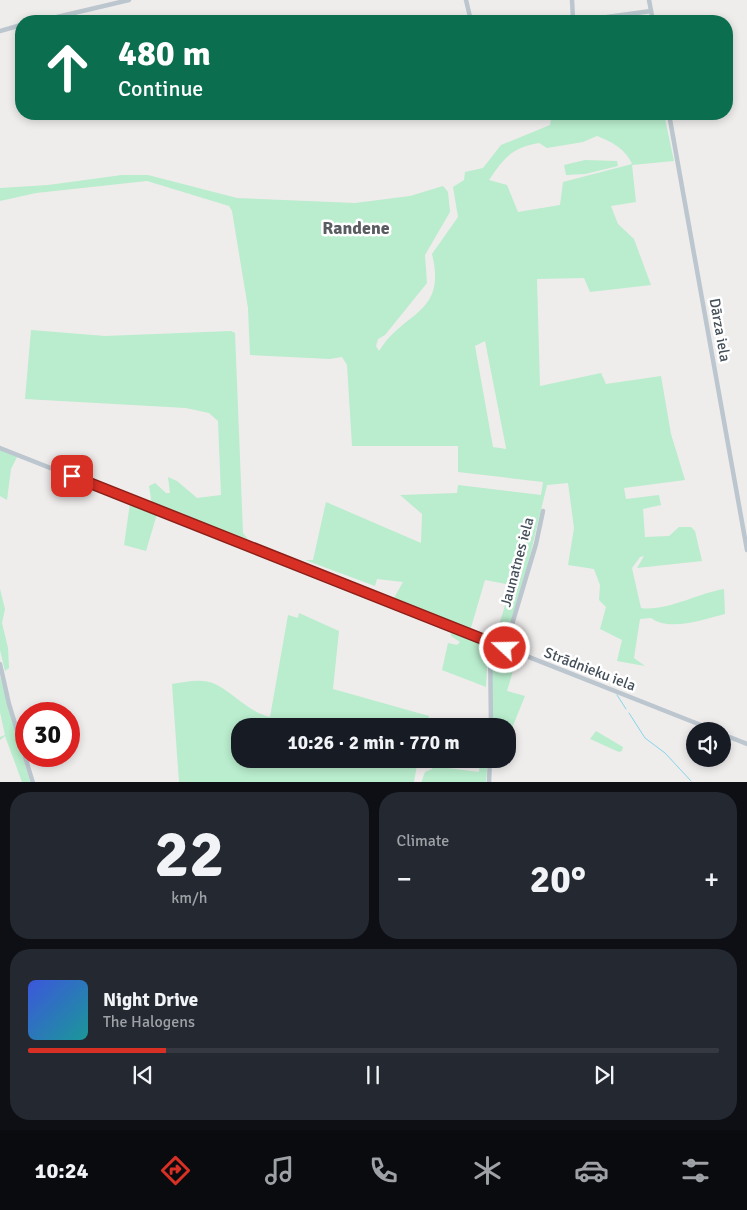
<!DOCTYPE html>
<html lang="en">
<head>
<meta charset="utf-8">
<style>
	:root { --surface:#171b24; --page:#242831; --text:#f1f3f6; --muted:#9ea1a6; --line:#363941; --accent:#d93025 }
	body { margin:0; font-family:Signika,sans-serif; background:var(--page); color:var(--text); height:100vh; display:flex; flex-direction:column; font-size:19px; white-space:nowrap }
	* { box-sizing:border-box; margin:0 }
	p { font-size:16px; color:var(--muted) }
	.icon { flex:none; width:28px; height:28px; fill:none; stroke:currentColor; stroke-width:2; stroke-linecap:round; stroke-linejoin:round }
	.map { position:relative; height:782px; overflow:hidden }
	.sheet { display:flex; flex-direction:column; gap:10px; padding:10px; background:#0d0f14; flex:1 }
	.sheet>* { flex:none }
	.top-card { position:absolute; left:15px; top:15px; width:718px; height:105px; border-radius:20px; box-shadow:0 2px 8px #0003; background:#0b6e4f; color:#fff; overflow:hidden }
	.fabs { position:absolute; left:686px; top:722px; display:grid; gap:10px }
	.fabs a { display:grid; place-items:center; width:45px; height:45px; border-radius:50%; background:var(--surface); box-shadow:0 2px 8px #0003; font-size:25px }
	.speed { position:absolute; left:15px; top:702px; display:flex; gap:10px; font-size:25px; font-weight:700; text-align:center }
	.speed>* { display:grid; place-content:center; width:65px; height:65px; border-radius:50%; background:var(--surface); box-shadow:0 2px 8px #0003; line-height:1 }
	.speed .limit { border:8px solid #d22; background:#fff; color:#111 }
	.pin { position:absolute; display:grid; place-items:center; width:42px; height:42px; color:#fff; margin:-21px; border-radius:10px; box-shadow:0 2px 8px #0006 }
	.me { position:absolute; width:55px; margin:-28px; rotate:291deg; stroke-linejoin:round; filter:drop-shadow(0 0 4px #0008) }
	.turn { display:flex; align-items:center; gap:18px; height:105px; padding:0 20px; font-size:22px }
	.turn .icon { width:65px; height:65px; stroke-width:2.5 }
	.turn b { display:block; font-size:35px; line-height:42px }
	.big { font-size:38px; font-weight:800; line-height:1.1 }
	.sheet .tile { flex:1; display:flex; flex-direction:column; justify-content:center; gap:8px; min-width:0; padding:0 18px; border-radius:20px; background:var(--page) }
	.sheet .dial { align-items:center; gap:0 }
	.dial b { font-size:65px; line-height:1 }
	.song { display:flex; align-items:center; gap:15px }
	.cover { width:60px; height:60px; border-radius:8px; background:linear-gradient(135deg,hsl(230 70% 55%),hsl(180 70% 35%)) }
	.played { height:5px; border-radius:2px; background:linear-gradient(90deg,var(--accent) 20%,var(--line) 20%) }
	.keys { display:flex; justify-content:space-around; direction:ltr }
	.heat { display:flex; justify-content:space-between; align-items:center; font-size:28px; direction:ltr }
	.sheet .tiles { flex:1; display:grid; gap:10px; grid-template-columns:1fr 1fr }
	.tile:last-child { grid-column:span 2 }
	.trip { position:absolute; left:231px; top:718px; width:285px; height:50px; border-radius:20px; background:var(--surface); box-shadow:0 2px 8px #0003; font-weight:800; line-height:50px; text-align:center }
	.dock { display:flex; height:80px; justify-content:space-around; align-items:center; background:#090b0e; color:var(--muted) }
	.dock .icon { width:35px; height:35px }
	.dock .active { color:var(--accent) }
	.dock b { font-size:22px; color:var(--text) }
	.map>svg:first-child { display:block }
</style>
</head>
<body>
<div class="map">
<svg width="747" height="783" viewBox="0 0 747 783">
	<rect width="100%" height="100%" fill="#efecec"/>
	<g fill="#b9edcd" fill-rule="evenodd">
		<path d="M552,114H664L674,161L632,165L636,202L611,206L618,224L634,239L651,285L590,292L584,278L537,279L540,386L601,373L606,384L661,376L671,434L685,480L624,488L626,499L659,495L661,505L643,509L645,537L669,536L679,527H691L695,531L702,561L637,568L644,556L640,557L632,568L641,608C666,612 698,593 724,589L725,614C704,619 670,632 651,618L640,619L634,658L645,666L617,661L622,640L600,629L606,607L599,600L600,585L594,569L568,565L574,528L568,483L547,485L529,560L505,643L495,639L511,585L485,580L470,631L400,603L394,598L403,582L377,579L375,586L305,560H313L326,502L421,543L422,514L400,495L457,493L458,485L541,495L543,482L458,472V446H352L347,365L342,357L330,359L250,355L248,308L232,211L229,206L147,181L36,193L0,201V188L48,185L122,175H148L237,198L355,203L410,196L443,186L448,192L450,212L425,255L427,283L385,335L378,339L376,346L379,351C404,310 447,315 432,254L458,217L453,187L464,180L465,172L483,168L501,145L550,125ZM597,136C612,142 626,149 632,164L563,182L560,205L518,212L507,185L489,180C504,158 511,148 539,143L547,148L583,142ZM485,341L506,448V449L493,447L475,346Z"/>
		<polygon points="585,160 617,161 618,166 585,174 566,175 564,165"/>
		<polygon points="31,330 105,336 231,331 235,333 243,533 248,539 152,505 149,486 155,483 166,493 170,493 168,477 177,481 197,498 221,495 218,421 209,413 186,408 25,399"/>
		<polygon points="0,450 17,457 11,469 7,500 0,496"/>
		<polygon points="130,503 157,514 146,551 124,545"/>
		<polygon points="0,589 5,609 2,623 8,648 9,668 5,671 0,650"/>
		<path d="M299,613L339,631L333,689L429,716L427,726H240V759H418L414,782H179L172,684C185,682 202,678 215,684C235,694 247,711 270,717L288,615L298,618Z"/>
		<polygon points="451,630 487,643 488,652 486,687 442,670 448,643 457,645 460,642 451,636"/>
		<polygon points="497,648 518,654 507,691 525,696 508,738 508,726 492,726 492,655 493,649"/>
		<polygon points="0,676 30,782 22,782 5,736 0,740 0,737 5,735 0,712"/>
		<polygon points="596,731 623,747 622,751 619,752 590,739"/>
		<polygon points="480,759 488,759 486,782 421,783 425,772 432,769 432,766 479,772"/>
	</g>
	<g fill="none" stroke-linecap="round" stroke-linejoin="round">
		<g stroke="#86d5ea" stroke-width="1">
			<polyline points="617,695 626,709"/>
			<polyline points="629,713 645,738 665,753 691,781"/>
		</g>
		<g stroke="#bcc6ce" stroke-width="4.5">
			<polyline points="466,0 471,21"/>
			<polyline points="572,0 573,19 578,21 651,11"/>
			<polyline points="649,0 653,21"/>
			<polyline points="40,21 129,0"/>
			<polyline points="0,31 21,25"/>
			<polyline points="669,114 747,550"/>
			<polyline points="0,448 716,731"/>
			<polyline points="490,642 491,726"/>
			<polyline points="505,648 536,544 543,511"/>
			<polyline points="0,664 9,704 33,783"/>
			<polyline points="722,734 747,744"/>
			<polyline points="489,783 490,759"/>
		</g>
	</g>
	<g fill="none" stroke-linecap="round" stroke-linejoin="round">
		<g stroke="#8d1f18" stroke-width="12">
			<polyline id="route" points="72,476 505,648"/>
		</g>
		<use href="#route" stroke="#d93025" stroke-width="9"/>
	</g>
	<g text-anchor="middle" stroke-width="5" stroke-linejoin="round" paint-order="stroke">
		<g font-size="15" fill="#444f59" stroke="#fff">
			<text transform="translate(720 330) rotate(80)" y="5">Dārza iela</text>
			<text transform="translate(517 562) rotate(-75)" y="5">Jaunatnes iela</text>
			<text transform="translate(590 669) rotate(21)" y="5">Strādnieku iela</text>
		</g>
		<g font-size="18" font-weight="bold" fill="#595c61" stroke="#fff">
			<text x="356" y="234">Randene</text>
		</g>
	</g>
</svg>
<div class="fabs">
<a><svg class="icon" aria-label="sound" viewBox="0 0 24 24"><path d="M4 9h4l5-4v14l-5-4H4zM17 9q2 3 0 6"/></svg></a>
</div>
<div class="speed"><div class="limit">30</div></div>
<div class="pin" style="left:72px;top:476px;background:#d93025"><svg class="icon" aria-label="arrive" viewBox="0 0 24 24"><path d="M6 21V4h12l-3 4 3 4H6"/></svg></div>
<svg class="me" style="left:505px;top:648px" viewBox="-20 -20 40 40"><circle r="17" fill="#d93025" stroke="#fff" stroke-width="3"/><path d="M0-11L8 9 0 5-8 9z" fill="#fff"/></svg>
<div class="trip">10:26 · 2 min · 770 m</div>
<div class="top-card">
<div class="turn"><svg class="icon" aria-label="ahead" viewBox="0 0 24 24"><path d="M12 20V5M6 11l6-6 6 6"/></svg><div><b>480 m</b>Continue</div></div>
</div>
</div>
<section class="sheet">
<div class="tiles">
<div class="tile dial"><b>22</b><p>km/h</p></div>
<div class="tile"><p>Climate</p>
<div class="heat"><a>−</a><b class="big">20°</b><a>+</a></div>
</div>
<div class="tile">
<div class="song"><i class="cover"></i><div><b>Night Drive</b><p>The Halogens</p></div></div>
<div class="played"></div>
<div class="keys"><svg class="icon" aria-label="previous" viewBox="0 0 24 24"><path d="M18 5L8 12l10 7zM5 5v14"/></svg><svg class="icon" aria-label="pause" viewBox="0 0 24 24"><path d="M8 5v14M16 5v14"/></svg><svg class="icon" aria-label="next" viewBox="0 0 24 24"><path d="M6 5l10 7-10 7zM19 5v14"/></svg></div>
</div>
</div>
</section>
<nav class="dock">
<b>10:24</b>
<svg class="icon active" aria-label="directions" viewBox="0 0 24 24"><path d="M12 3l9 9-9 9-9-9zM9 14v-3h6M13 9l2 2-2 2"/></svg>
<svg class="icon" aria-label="music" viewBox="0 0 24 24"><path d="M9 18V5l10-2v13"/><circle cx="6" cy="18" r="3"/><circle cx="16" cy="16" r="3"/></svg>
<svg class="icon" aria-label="phone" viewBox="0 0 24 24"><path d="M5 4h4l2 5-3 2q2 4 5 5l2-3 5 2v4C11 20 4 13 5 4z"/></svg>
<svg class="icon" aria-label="climate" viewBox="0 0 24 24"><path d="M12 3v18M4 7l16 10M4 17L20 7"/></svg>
<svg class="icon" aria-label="car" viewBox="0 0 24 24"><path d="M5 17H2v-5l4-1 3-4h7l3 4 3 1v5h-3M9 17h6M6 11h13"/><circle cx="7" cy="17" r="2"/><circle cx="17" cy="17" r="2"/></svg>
<svg class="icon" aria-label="filters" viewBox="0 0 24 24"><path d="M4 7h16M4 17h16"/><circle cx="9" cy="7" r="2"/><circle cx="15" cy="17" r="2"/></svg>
</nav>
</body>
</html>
